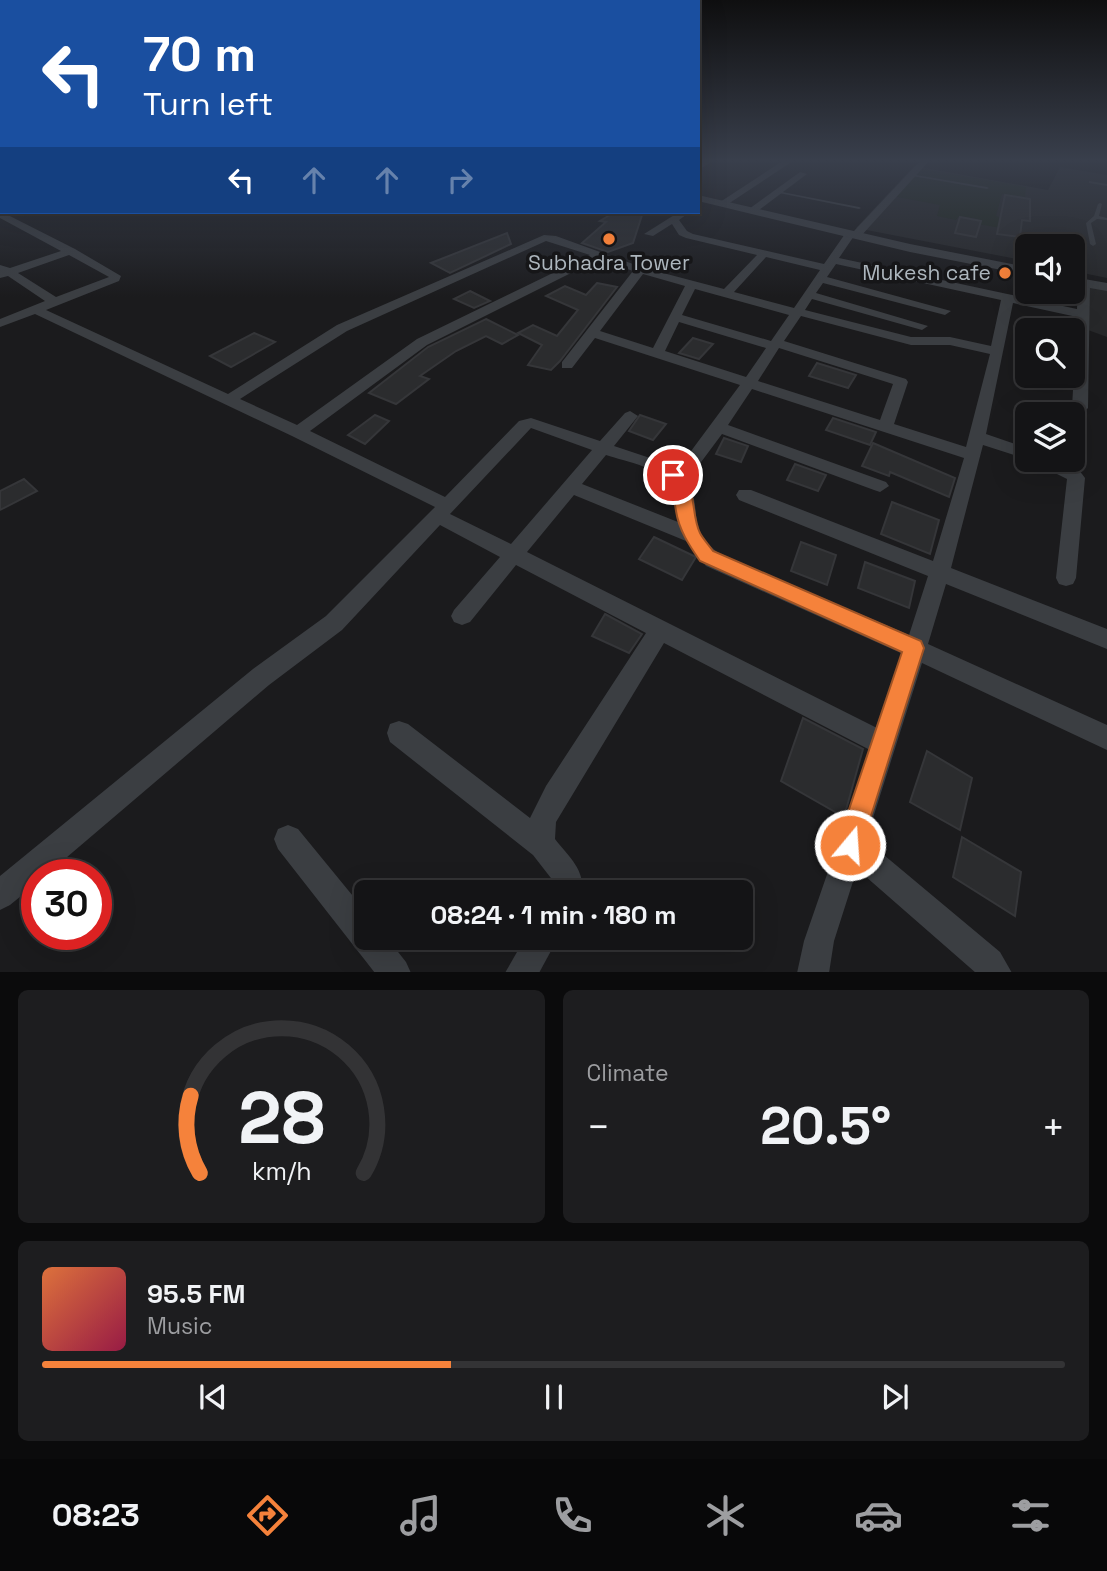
<!DOCTYPE html>
<html lang="en">
<head>
<meta charset="utf-8">
<style>
	:root { --surface:#141416; --page:#1d1d1f; --text:#f1f3f6; --muted:#9d9ea1; --line:#333335; --accent:#f5823b }
	body { margin:0; font-family:"Space Grotesk",sans-serif; background:var(--page); color:var(--text); height:100vh; display:flex; flex-direction:column; font-size:26px; white-space:nowrap }
	* { box-sizing:border-box; margin:0 }
	p { font-size:23px; color:var(--muted) }
	.icon { flex:none; width:38px; height:38px; fill:none; stroke:currentColor; stroke-width:2; stroke-linecap:round; stroke-linejoin:round }
	.map { position:relative; height:972px; overflow:hidden }
	.drawer { display:flex; flex-direction:column; gap:18px; padding:18px; background:#0b0b0c; flex:1 }
	.drawer>* { flex:none }
	.hud { position:absolute; left:0px; top:0px; width:700px; height:214px; box-shadow:0 7px 28px #0002,0 0 0 2px var(--line); background:#1a4fa0; color:#fff; overflow:hidden }
	.controls { position:absolute; left:1015px; top:234px; display:grid; gap:14px }
	.controls a { display:grid; place-items:center; width:70px; height:70px; border-radius:10px; background:var(--surface); box-shadow:0 7px 28px #0002,0 0 0 2px var(--line); font-size:35px }
	.speed { position:absolute; left:21px; top:859px; display:flex; gap:14px; font-size:35px; font-weight:700; text-align:center }
	.speed>* { display:grid; place-content:center; width:91px; height:91px; border-radius:50%; background:var(--surface); box-shadow:0 7px 28px #0002,0 0 0 2px var(--line); line-height:1 }
	.speed .limit { border:10px solid #d22; background:#fff; color:#111 }
	.pin { position:absolute; display:grid; place-items:center; width:60px; height:60px; color:#fff; margin:-30px; border:4px solid #fff; border-radius:50%; box-shadow:0 2px 7px #0007 }
	.me { position:absolute; width:77px; margin:-38px; rotate:18deg; stroke-linejoin:round; filter:drop-shadow(0 0 5px #0008) }
	.turn { display:flex; align-items:center; gap:24px; height:147px; padding:0 28px; font-size:32px }
	.turn .icon { width:91px; height:91px; stroke-width:2.5 }
	.turn b { display:block; font-size:49px; line-height:60px }
	.lanes { display:flex; align-items:center; height:66px; padding:0 28px; background:#0003; justify-content:center; gap:35px; direction:ltr }
	.lanes .off { opacity:.35 }
	.big { font-size:52px; font-weight:700; line-height:1.1 }
	.drawer .card { flex:1; display:flex; flex-direction:column; justify-content:center; gap:10px; min-width:0; padding:0 24px; border-radius:10px; background:var(--page) }
	.drawer .dial { align-items:center; gap:0 }
	.dial svg { height:182px; overflow:visible; fill:none; stroke:var(--line); stroke-width:7; stroke-linecap:round; text-anchor:middle }
	.dial text { fill:var(--text); stroke:none }
	.song { display:flex; align-items:center; gap:21px }
	.cover { width:84px; height:84px; border-radius:10px; background:linear-gradient(135deg,hsl(20 70% 55%),hsl(340 70% 35%)) }
	.played { height:7px; border-radius:4px; background:linear-gradient(90deg,var(--accent) 40%,var(--line) 40%) }
	.keys { display:flex; justify-content:space-around; direction:ltr }
	.heat { display:flex; justify-content:space-between; align-items:center; font-size:38px; direction:ltr }
	.drawer .tiles { flex:1; display:grid; gap:18px; grid-template-columns:1fr 1fr }
	.card:last-child { grid-column:span 2 }
	.trip { position:absolute; left:354px; top:880px; width:399px; height:70px; border-radius:10px; background:var(--surface); box-shadow:0 7px 28px #0002,0 0 0 2px var(--line); font-weight:700; line-height:70px; text-align:center }
	.dock { display:flex; height:112px; justify-content:space-around; align-items:center; background:#080809; color:var(--muted) }
	.dock .icon { width:49px; height:49px }
	.dock .selected { color:var(--accent) }
	.dock b { font-size:32px; color:var(--text) }
	.map>svg:first-child { display:block }
</style>
</head>
<body>
<div class="map">
<svg width="1107" height="973" viewBox="0 0 1107 973">
	<rect width="100%" height="100%" fill="#1b1b1d"/>
	<g fill="#27282a">
		<polygon points="914,166 1048,190 1060,167 1107,175 1107,278 1073,271 1073,247 1027,247 1027,261 856,228"/>
		<polygon points="1084,282 1107,286 1107,337 1088,330"/>
	</g>
	<polygon fill="#212820" points="917,168 1026,187 1025,197 1002,194 996,216 1002,218 1001,228 978,224 978,219 959,216 956,220 937,216 940,205 892,196"/>
	<g fill="#2b2c2e" stroke="#353639" stroke-width="2">
		<polygon points="1005,195 1030,199 1030,221 1022,220 1020,237 997,234"/>
		<polygon points="615,212 643,212 633,243 608,252 582,243 606,222 600,221"/>
		<polygon points="960,217 981,221 976,237 955,233"/>
		<polygon points="507,233 511,244 450,273 431,263"/>
		<polygon points="597,283 617,287 560,361 551,370 528,365 542,345 518,333 533,325 557,336 578,310 546,296 565,286 586,295"/>
		<polygon points="470,291 490,301 474,308 454,299"/>
		<polygon points="486,319 518,335 502,344 486,336 456,351 420,376 429,379 396,404 369,393 428,347"/>
		<polygon points="254,333 275,342 231,367 210,356"/>
		<polygon points="693,338 713,344 699,359 679,353"/>
		<polygon points="817,363 856,375 848,388 809,376"/>
		<polygon points="375,415 389,421 365,444 348,435"/>
		<polygon points="640,415 666,424 653,440 629,431"/>
		<polygon points="833,418 876,432 870,445 826,430"/>
		<polygon points="724,438 748,446 741,462 716,454"/>
		<polygon points="873,443 955,478 949,497 890,472 889,476 862,466"/>
		<polygon points="795,464 826,475 818,491 787,480"/>
		<polygon points="24,479 37,491 0,510 0,491"/>
		<polygon points="892,502 939,520 930,554 881,534"/>
		<polygon points="654,537 696,557 682,580 639,559"/>
		<polygon points="801,542 836,555 827,585 791,571"/>
		<polygon points="865,562 915,581 909,608 858,588"/>
		<polygon points="605,614 642,634 629,653 592,636"/>
		<polygon points="803,718 863,749 844,817 781,781"/>
		<polygon points="927,751 972,778 960,830 910,802"/>
		<polygon points="962,837 1021,872 1015,916 953,877"/>
	</g>
	<g fill="none" stroke-linecap="round" stroke-linejoin="round">
		<g fill="#3b3e42" fill-rule="evenodd">
			<polygon points="910,174 987,187 989,188 987,189 912,176"/>
			<polygon points="1089,181 1107,184 1107,186 1089,183"/>
			<polygon points="777,191 859,207 861,208 859,209 779,193"/>
			<polygon points="1100,203 1102,204 1099,216 1107,218 1107,220 1097,219 1091,223 1096,244 1093,246 1090,244 1086,223 1094,216 1098,204"/>
		</g>
		<g fill="#3b3e42" fill-rule="evenodd">
			<polygon points="705,160 715,160 698,170 698,164"/>
			<polygon points="784,160 793,161 725,206 717,204"/>
			<path d="M921,160H930L861,236H854L839,258L1077,309L1078,283L1084,280L1090,283L1088,408L1085,411L1080,413L1072,408L1077,317L1013,303L986,434L1027,448V459L983,445L951,568L1107,629V649L946,584L928,644L1107,725V750L922,663L866,840L1000,952L1012,973H976L857,869L834,941L829,973H797L804,941L870,750L664,643L556,822L555,839C568,856 585,869 582,892H554V882L533,855L390,742L387,733L390,724L399,721L408,724L530,818L546,786L646,633L516,565L470,622L462,625L454,622L451,616L454,610L500,557L440,525L342,630L269,685L46,875H37V883L10,905L0,910V876L253,669L326,616L435,507L292,436L35,314L0,327V319L45,301L8,276L0,278V265L10,268L61,251L0,218V211L75,249L121,276L119,281L46,310L228,394L337,325L544,235L556,236L644,268L724,289L757,255L686,238L679,235L672,224L653,236L644,234L679,212H690L679,220L687,231L693,234L824,264L847,231H854ZM546,241L590,255L417,339L297,425L240,399L347,331ZM69,255L109,277L56,297L18,273ZM766,257L820,270L794,308L734,292ZM599,259L633,271L562,362V368H572L595,338L740,385L677,470L662,462L614,446L638,416L630,411L625,413L600,441L531,418L519,421L445,497L310,431L427,345ZM836,264L1001,300L991,346L950,337H911L805,310L812,299L922,330L928,326L816,293L823,283L945,315L951,311L827,277ZM643,274L685,286L653,348L600,331ZM695,289L789,315L771,341L682,315ZM801,316L911,345H950L990,354L966,447L894,424L908,382L906,379L784,341ZM679,322L766,348L746,377L665,351ZM779,348L893,384L880,420L758,381ZM752,389L964,458L933,561L751,490H739L736,495L739,500L928,576L909,635L720,554C684,528 704,508 687,481L722,434L874,490L880,492L889,486L886,482L728,425ZM531,428L592,450L511,544L450,514ZM606,455C626,462 666,468 674,490C678,499 675,512 678,522L582,484ZM574,495L686,541L706,566L903,654L877,728L527,552Z"/>
			<polygon points="800,172 807,174 755,213 749,213 749,209"/>
			<path d="M1035,460C1055,460 1073,459 1085,478L1076,578L1073,584L1066,586L1059,584L1056,578L1067,479L1037,464Z"/>
			<polygon points="288,825 298,829 366,912 366,938 387,938 406,962 411,973 375,973 278,849 274,839 278,829"/>
			<polygon points="525,938 558,938 539,973 505,973"/>
		</g>
		<g fill="#3b3e42" fill-rule="evenodd">
			<polygon points="698,195 910,244 1027,267 1027,275 910,252 698,201"/>
			<polygon points="1073,277 1107,283 1107,291 1073,285"/>
		</g>
	</g>
	<linearGradient id="sky" x2="0" y2="1"><stop stop-color="#0f0f10"/><stop offset="0.54" stop-color="#393f4c"/><stop offset="1" stop-color="#393f4c" stop-opacity="0"/></linearGradient>
	<rect width="1107" height="297" fill="url(#sky)"/>
	<path fill="#f5823b" stroke="#9f5426" stroke-width="2" d="M673,470C698,477 690,514 700,533C703,539 709,545 713,551L921,641L924,648L859,854L850,857L841,854L837,845L902,652L700,561C689,545 679,530 676,511C672,489 677,496 665,475Z"/>
	<g fill="#f5823b" stroke="#161618" stroke-width="2.5">
		<circle cx="609" cy="239" r="7"/>
		<circle cx="1005" cy="273" r="7"/>
	</g>
	<g text-anchor="middle" stroke-width="7" stroke-linejoin="round" paint-order="stroke">
		<g font-size="21" fill="#adb6bd" stroke="#161618">
			<text x="609" y="270">Subhadra Tower</text>
			<text x="991" y="280" text-anchor="end">Mukesh cafe</text>
		</g>
	</g>
</svg>
<div class="controls">
<a><svg class="icon" aria-label="sound" viewBox="0 0 24 24"><path d="M4 9h4l5-4v14l-5-4H4zM17 9q2 3 0 6"/></svg></a>
<a><svg class="icon" aria-label="search" viewBox="0 0 24 24"><circle cx="10" cy="10" r="6"/><path d="M15 15l6 6"/></svg></a>
<a><svg class="icon" aria-label="layers" viewBox="0 0 24 24"><path d="M12 4l9 5-9 5-9-5zM3 14l9 5 9-5"/></svg></a>
</div>
<div class="speed"><div class="limit">30</div></div>
<div class="pin" style="left:673px;top:475px;background:#d93025"><svg class="icon" aria-label="arrive" viewBox="0 0 24 24"><path d="M6 21V4h12l-3 4 3 4H6"/></svg></div>
<svg class="me" style="left:850px;top:845px" viewBox="-20 -20 40 40"><circle r="17" fill="#f5823b" stroke="#fff" stroke-width="3"/><path d="M0-11L8 9 0 5-8 9z" fill="#fff"/></svg>
<div class="trip">08:24 · 1 min · 180 m</div>
<div class="hud">
<div class="turn"><svg class="icon" aria-label="left" viewBox="0 0 24 24"><path d="M17 20v-9H6M10 6l-5 5 5 5"/></svg><div><b>70 m</b>Turn left</div></div>
<div class="lanes"><svg class="icon" aria-label="left" viewBox="0 0 24 24"><path d="M17 20v-9H6M10 6l-5 5 5 5"/></svg><svg class="icon off" aria-label="ahead" viewBox="0 0 24 24"><path d="M12 20V5M6 11l6-6 6 6"/></svg><svg class="icon off" aria-label="ahead" viewBox="0 0 24 24"><path d="M12 20V5M6 11l6-6 6 6"/></svg><svg class="icon off" aria-label="right" viewBox="0 0 24 24"><path d="M7 20v-9h11M14 6l5 5-5 5"/></svg></div>
</div>
</div>
<section class="drawer">
<div class="tiles">
<div class="card dial"><svg viewBox="0 0 100 80">
<path d="M14 69A42 42 0 1 1 86 69"/>
<path d="M14 69A42 42 0 0 1 10 35" stroke="#f5823b"/>
<text x="50" y="56" font-size="32" font-weight="700">28</text>
<text x="50" y="72" font-size="11">km/h</text>
</svg></div>
<div class="card"><p>Climate</p>
<div class="heat"><a>−</a><b class="big">20.5°</b><a>+</a></div>
</div>
<div class="card">
<div class="song"><i class="cover"></i><div><b>95.5 FM</b><p>Music</p></div></div>
<div class="played"></div>
<div class="keys"><svg class="icon" aria-label="previous" viewBox="0 0 24 24"><path d="M18 5L8 12l10 7zM5 5v14"/></svg><svg class="icon" aria-label="pause" viewBox="0 0 24 24"><path d="M8 5v14M16 5v14"/></svg><svg class="icon" aria-label="next" viewBox="0 0 24 24"><path d="M6 5l10 7-10 7zM19 5v14"/></svg></div>
</div>
</div>
</section>
<nav class="dock">
<b>08:23</b>
<svg class="icon selected" aria-label="directions" viewBox="0 0 24 24"><path d="M12 3l9 9-9 9-9-9zM9 14v-3h6M13 9l2 2-2 2"/></svg>
<svg class="icon" aria-label="music" viewBox="0 0 24 24"><path d="M9 18V5l10-2v13"/><circle cx="6" cy="18" r="3"/><circle cx="16" cy="16" r="3"/></svg>
<svg class="icon" aria-label="phone" viewBox="0 0 24 24"><path d="M5 4h4l2 5-3 2q2 4 5 5l2-3 5 2v4C11 20 4 13 5 4z"/></svg>
<svg class="icon" aria-label="climate" viewBox="0 0 24 24"><path d="M12 3v18M4 7l16 10M4 17L20 7"/></svg>
<svg class="icon" aria-label="car" viewBox="0 0 24 24"><path d="M5 17H2v-5l4-1 3-4h7l3 4 3 1v5h-3M9 17h6M6 11h13"/><circle cx="7" cy="17" r="2"/><circle cx="17" cy="17" r="2"/></svg>
<svg class="icon" aria-label="filters" viewBox="0 0 24 24"><path d="M4 7h16M4 17h16"/><circle cx="9" cy="7" r="2"/><circle cx="15" cy="17" r="2"/></svg>
</nav>
</body>
</html>
